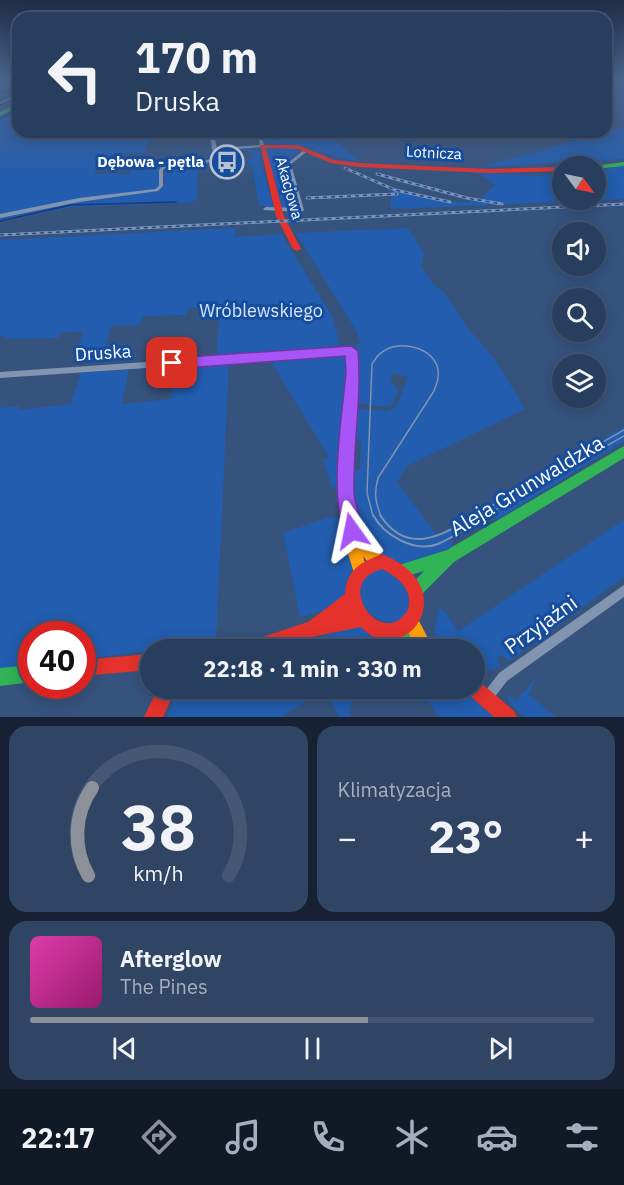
<!DOCTYPE html>
<html lang="pl">
<head>
<meta charset="utf-8">
<style>
	:root { --surface:#283e5e; --page:#304564; --text:#f1f3f6; --muted:#a5aebc; --line:#445773; --accent:#8c9099 }
	body { margin:0; font-family:"IBM Plex Sans",sans-serif; background:var(--page); color:var(--text); height:100vh; display:flex; flex-direction:column; font-size:22px; white-space:nowrap }
	* { box-sizing:border-box; margin:0 }
	p { font-size:20px; color:var(--muted) }
	.icon { flex:none; width:33px; height:33px; fill:none; stroke:currentColor; stroke-width:2; stroke-linecap:round; stroke-linejoin:round }
	.map { position:relative; height:717px; overflow:hidden }
	.details { display:flex; flex-direction:column; gap:9px; padding:9px; background:#162234; flex:1 }
	.details>* { flex:none }
	.banner { position:absolute; left:12px; top:12px; width:600px; height:126px; border-radius:18px; box-shadow:0 3px 15px #0003,0 0 0 2px var(--line); background:#283e5e; color:var(--text); overflow:hidden }
	.needle { width:39px; rotate:123deg }
	.buttons { position:absolute; left:552px; top:156px; display:grid; gap:12px }
	.buttons a { display:grid; place-items:center; width:54px; height:54px; border-radius:50%; background:var(--surface); box-shadow:0 3px 15px #0003,0 0 0 2px var(--line); font-size:30px }
	.speed { position:absolute; left:18px; top:621px; display:flex; gap:12px; font-size:30px; font-weight:700; text-align:center }
	.speed>* { display:grid; place-content:center; width:78px; height:78px; border-radius:50%; background:var(--surface); box-shadow:0 3px 15px #0003,0 0 0 2px var(--line); line-height:1 }
	.speed .limit { border:9px solid #d22; background:#fff; color:#111 }
	.pin { position:absolute; display:grid; place-items:center; width:51px; height:51px; color:#fff; margin:-26px; border-radius:12px; box-shadow:0 3px 9px #0006 }
	.me { position:absolute; width:66px; margin:-33px; rotate:348deg; stroke-linejoin:round; filter:drop-shadow(0 0 4px #0008) }
	.turn { display:flex; align-items:center; gap:21px; height:126px; padding:0 24px; font-size:27px }
	.turn .icon { width:78px; height:78px; stroke-width:2.5 }
	.turn b { display:block; font-size:42px; line-height:51px }
	.big { font-size:45px; font-weight:800; line-height:1.1 }
	.details .widget { flex:1; display:flex; flex-direction:column; justify-content:center; gap:9px; min-width:0; padding:0 21px; border-radius:18px; background:var(--page) }
	.details .dial { align-items:center; gap:0 }
	.dial svg { height:156px; overflow:visible; fill:none; stroke:var(--line); stroke-width:7; stroke-linecap:round; text-anchor:middle }
	.dial text { fill:var(--text); stroke:none }
	.song { display:flex; align-items:center; gap:18px }
	.cover { width:72px; height:72px; border-radius:9px; background:linear-gradient(135deg,hsl(320 70% 55%),hsl(320 70% 35%)) }
	.played { height:6px; border-radius:3px; background:linear-gradient(90deg,var(--accent) 60%,var(--line) 60%) }
	.keys { display:flex; justify-content:space-around; direction:ltr }
	.heat { display:flex; justify-content:space-between; align-items:center; font-size:33px; direction:ltr }
	.details .tiles { flex:1; display:grid; gap:9px; grid-template-columns:1fr 1fr }
	.widget:last-child { grid-column:span 2 }
	.trip { position:absolute; left:140px; top:639px; width:345px; height:60px; border-radius:30px; background:var(--surface); box-shadow:0 3px 15px #0003,0 0 0 2px var(--line); font-weight:800; line-height:60px; text-align:center }
	.menu { display:flex; height:96px; justify-content:space-around; align-items:center; background:#101926; color:var(--muted) }
	.menu .icon { width:42px; height:42px }
	.menu .on { color:var(--accent) }
	.menu b { font-size:27px; color:var(--text) }
	.map>svg:first-child { display:block }
</style>
</head>
<body>
<div class="map">
<svg width="624" height="717" viewBox="0 0 624 717">
	<rect width="100%" height="100%" fill="#36537e"/>
	<g fill="#225daf">
		<polygon points="18,107 18,132 150,132 145,153 112,154 93,174 130,174 133,169 160,168 159,186 151,191 0,214 0,116"/>
		<polygon points="624,126 624,159 481,167 606,132"/>
		<path d="M323,135L334,138L358,161C327,158 300,139 267,144L264,140Z"/>
		<polygon points="284,147 300,151 289,160 286,165 296,203 294,206 280,208 266,149"/>
		<path d="M250,148L260,152C259,165 270,193 274,208L259,205L252,166L240,165L250,163L247,161L253,157L252,154L243,150L217,152Z"/>
		<polygon points="218,161 234,162 236,165 198,165 197,200 188,203 73,207 0,221 0,217 80,201 158,191 164,186 166,168"/>
		<path d="M624,166V199L391,209V190L393,188C413,193 459,208 477,200C484,197 490,190 495,185L477,172L538,176L562,174V200H596V170Z"/>
		<polygon points="236,228 235,237 281,234 332,316 340,345 332,348 331,350 217,358 219,306 188,308 186,315 143,316 140,325 111,326 105,350 76,353 83,331 60,333 58,338 4,339 6,336 0,336 0,240"/>
		<path d="M408,228L424,253L421,267L434,285L443,291L468,328L496,361L525,409L407,466L397,482L437,535L624,427V441L497,520L493,515L450,540L453,546L410,566C400,562 388,560 379,555C353,542 349,494 354,470H360L361,441L357,440C356,430 352,416 360,409L387,411L396,407L408,377L393,373L390,383L396,386L398,391L392,405L382,407L359,403V367L356,344H361L357,332L296,233Z"/>
		<polygon points="337,354 342,355 347,360 344,437 340,443 336,487 332,488 323,460 329,457 272,363 276,359"/>
		<polygon points="229,362 216,642 83,659 82,634 32,634 31,665 0,669 0,408 19,406 18,410 71,404 81,373 129,370 122,404 171,399 176,366"/>
		<polygon points="330,517 337,517 355,564 346,595 329,609 300,617 283,533"/>
		<polygon points="624,520 624,577 509,661 502,655 497,658 500,666 482,674 474,668 474,650 453,649 434,633 439,608 443,609 458,631"/>
		<path d="M379,569C396,570 411,585 409,603C402,655 322,590 379,569Z"/>
		<polygon points="356,624 390,638 406,650 282,650"/>
		<polygon points="536,678 529,695 556,717 525,717 509,702 508,694 516,701"/>
		<polygon points="180,689 180,688 324,689 281,717 167,717"/>
		<polygon points="326,689 354,689 349,717 339,717"/>
		<polygon points="422,689 461,689 499,717 438,717"/>
	</g>
	<g fill="none" stroke-linecap="round" stroke-linejoin="round">
		<g stroke="#133b7a" stroke-width="1.5">
			<polyline points="0,91 18,88"/>
			<polyline points="0,93 16,90"/>
			<polyline points="0,102 18,94"/>
			<polyline points="0,105 18,97"/>
			<polyline points="0,119 18,109"/>
			<polyline points="0,221 71,205 176,202"/>
		</g>
		<g fill="#8194b0" fill-rule="evenodd">
			<polygon points="18,94 18,96 0,104 0,102"/>
			<polygon points="209,132 213,132 217,148 260,145 257,132 261,132 264,146 262,147 217,151 219,161 165,168 163,170 163,186 158,191 79,202 0,218 0,214 79,198 155,189 159,186 159,170 162,166 214,159"/>
			<polygon points="305,149 309,150 291,164 304,210 301,212 264,210 263,209 266,207 298,208 287,164"/>
			<polygon points="351,348 355,351 351,354 0,378 0,372"/>
			<polygon points="624,585 624,597 507,681 491,702 487,704 483,702 481,698 483,694 499,673"/>
		</g>
		<g fill="#30b455" fill-rule="evenodd">
			<polygon points="18,103 18,107 0,116 0,112"/>
			<polygon points="624,162 624,166 596,169 596,166 593,166"/>
			<polygon points="624,446 624,458 454,562 421,595 416,598 411,595 408,590 411,585 424,571 404,577 399,575 397,570 399,565 447,550"/>
			<path d="M393,623C403,627 415,639 419,650H399L387,637L385,631L387,625Z"/>
			<polygon points="32,665 32,682 0,686 0,668"/>
		</g>
		<g fill="#ff9f0a" fill-rule="evenodd">
			<polygon points="351,347 356,351 358,372 352,494 358,528 382,557 384,562 382,567 377,569 372,567 363,556 367,571 365,576 360,578 355,576 345,544 345,531 338,494 348,372 346,351"/>
			<polygon points="410,613 416,615 434,650 417,650 402,621 404,615"/>
		</g>
		<g fill="#e5322d" fill-rule="evenodd">
			<polygon points="260,145 298,145 334,160 359,163 488,169 562,167 562,171 488,173 359,167 331,163 297,149 266,148 284,216 301,249 297,251 293,249 276,216"/>
			<path d="M382,554C468,589 402,673 361,627L312,637L274,650H239L241,644L247,642L308,622L345,594C347,569 360,563 382,554ZM382,569C394,575 408,585 409,599C410,607 407,614 400,619C376,637 345,592 369,575C373,572 378,570 382,569Z"/>
			<polygon points="150,654 150,670 82,676 82,660"/>
			<polygon points="474,679 480,682 514,711 517,717 494,717 468,694 466,688 474,688"/>
			<polygon points="158,688 176,688 163,717 144,717"/>
		</g>
		<g stroke="#8093ae" stroke-width="1.5">
			<path d="M373,516L367,493L372,364C375,360 377,355 381,353C400,337 442,349 438,377C438,382 435,387 434,391L378,478C374,493 375,502 381,516"/>
			<polyline points="474,516 624,430"/>
			<polyline points="485,516 624,436"/>
		</g>
		<g stroke="#8093ae" stroke-width="2">
			<path d="M373,515C384,535 414,553 438,544C455,537 472,524 488,515"/>
			<path d="M380,515C408,558 444,534 477,515"/>
		</g>
		<g stroke="#8093ae" stroke-width="3">
			<g id="rail">
				<polyline points="345,168 395,190 450,202"/>
				<polyline points="377,174 467,198 502,204"/>
				<polyline points="307,198 397,194"/>
				<polyline points="0,235 624,204"/>
			</g>
		</g>
		<use href="#rail" stroke="#174d9d" stroke-width="1.5" stroke-dasharray="4" stroke-linecap="butt"/>
	</g>
	<linearGradient id="sky" x2="0" y2="1"><stop stop-color="#1e2e45"/><stop offset="0.44" stop-color="#4c668f"/><stop offset="1" stop-color="#4c668f" stop-opacity="0"/></linearGradient>
	<rect width="624" height="180" fill="url(#sky)"/>
	<path fill="#a855f7" stroke="#6d37a1" stroke-width="1.5" d="M351,346L358,351C362,398 353,444 354,492C354,506 365,523 359,537L352,540L346,537C328,495 342,419 346,372L345,356L172,369L165,363L172,358Z"/>
	<defs>
		<g id="bus-ring" transform="scale(1.725)"><circle r="9.5" fill="#174d9d" stroke="#b9c3d2" stroke-width="1.5"/><path d="M-5-6H5V4H4V6H2V4H-2V6H-4V4H-5ZM-3.5-4V0h7V-4ZM-3.5 1.2v1.5H-2V1.2ZM2 1.2v1.5H3.5V1.2Z" fill="#b9c3d2"/></g>
	</defs>
	<g fill-rule="evenodd">
		<use href="#bus-ring" x="227" y="162"/>
	</g>
	<g text-anchor="middle" stroke-width="6" stroke-linejoin="round" paint-order="stroke">
		<g font-size="15" fill="#fff" stroke="#174d9d">
			<text transform="translate(434 153) rotate(3)" y="5">Lotnicza</text>
			<text transform="translate(289 188) rotate(74)" y="5">Akacjowa</text>
		</g>
		<g font-size="15" font-weight="bold" fill="#fff" stroke="#174d9d" text-anchor="end">
			<text x="204" y="167">Dębowa - pętla</text>
		</g>
		<g font-size="18" fill="#d6e6fd" stroke="#174d9d">
			<text x="261" y="317">Wróblewskiego</text>
		</g>
		<g font-size="18" fill="#fff" stroke="#174d9d">
			<text transform="translate(103 353) rotate(-4)" y="6">Druska</text>
		</g>
		<g font-size="21" fill="#fff" stroke="#174d9d">
			<text transform="translate(527 486) rotate(-31)" y="7">Aleja Grunwaldzka</text>
			<text transform="translate(541 625) rotate(-36)" y="7">Przyjaźni</text>
		</g>
	</g>
</svg>
<div class="buttons">
<a><svg class="needle" viewBox="-14 -14 28 28"><path d="M0-13l5 13h-10z" fill="#e53935"/><path d="M0 13l5-13h-10z" fill="#a5aebc"/></svg></a>
<a><svg class="icon" aria-label="sound" viewBox="0 0 24 24"><path d="M4 9h4l5-4v14l-5-4H4zM17 9q2 3 0 6"/></svg></a>
<a><svg class="icon" aria-label="search" viewBox="0 0 24 24"><circle cx="10" cy="10" r="6"/><path d="M15 15l6 6"/></svg></a>
<a><svg class="icon" aria-label="layers" viewBox="0 0 24 24"><path d="M12 4l9 5-9 5-9-5zM3 14l9 5 9-5"/></svg></a>
</div>
<div class="speed"><div class="limit">40</div></div>
<div class="pin" style="left:172px;top:363px;background:#d93025"><svg class="icon" aria-label="arrive" viewBox="0 0 24 24"><path d="M6 21V4h12l-3 4 3 4H6"/></svg></div>
<svg class="me" style="left:352px;top:531px" viewBox="-20 -20 40 40"><path d="M0-17L14 15 0 8-14 15z" fill="#a855f7" stroke="#fff" stroke-width="4"/></svg>
<div class="trip">22:18 · 1 min · 330 m</div>
<div class="banner">
<div class="turn"><svg class="icon" aria-label="left" viewBox="0 0 24 24"><path d="M17 20v-9H6M10 6l-5 5 5 5"/></svg><div><b>170 m</b>Druska</div></div>
</div>
</div>
<section class="details">
<div class="tiles">
<div class="widget dial"><svg viewBox="0 0 100 80">
<path d="M14 69A42 42 0 1 1 86 69"/>
<path d="M14 69A42 42 0 0 1 16 24" stroke="#8c9099"/>
<text x="50" y="56" font-size="32" font-weight="700">38</text>
<text x="50" y="72" font-size="11">km/h</text>
</svg></div>
<div class="widget"><p>Klimatyzacja</p>
<div class="heat"><a>−</a><b class="big">23°</b><a>+</a></div>
</div>
<div class="widget">
<div class="song"><i class="cover"></i><div><b>Afterglow</b><p>The Pines</p></div></div>
<div class="played"></div>
<div class="keys"><svg class="icon" aria-label="previous" viewBox="0 0 24 24"><path d="M18 5L8 12l10 7zM5 5v14"/></svg><svg class="icon" aria-label="pause" viewBox="0 0 24 24"><path d="M8 5v14M16 5v14"/></svg><svg class="icon" aria-label="next" viewBox="0 0 24 24"><path d="M6 5l10 7-10 7zM19 5v14"/></svg></div>
</div>
</div>
</section>
<nav class="menu">
<b>22:17</b>
<svg class="icon on" aria-label="directions" viewBox="0 0 24 24"><path d="M12 3l9 9-9 9-9-9zM9 14v-3h6M13 9l2 2-2 2"/></svg>
<svg class="icon" aria-label="music" viewBox="0 0 24 24"><path d="M9 18V5l10-2v13"/><circle cx="6" cy="18" r="3"/><circle cx="16" cy="16" r="3"/></svg>
<svg class="icon" aria-label="phone" viewBox="0 0 24 24"><path d="M5 4h4l2 5-3 2q2 4 5 5l2-3 5 2v4C11 20 4 13 5 4z"/></svg>
<svg class="icon" aria-label="climate" viewBox="0 0 24 24"><path d="M12 3v18M4 7l16 10M4 17L20 7"/></svg>
<svg class="icon" aria-label="car" viewBox="0 0 24 24"><path d="M5 17H2v-5l4-1 3-4h7l3 4 3 1v5h-3M9 17h6M6 11h13"/><circle cx="7" cy="17" r="2"/><circle cx="17" cy="17" r="2"/></svg>
<svg class="icon" aria-label="filters" viewBox="0 0 24 24"><path d="M4 7h16M4 17h16"/><circle cx="9" cy="7" r="2"/><circle cx="15" cy="17" r="2"/></svg>
</nav>
</body>
</html>
